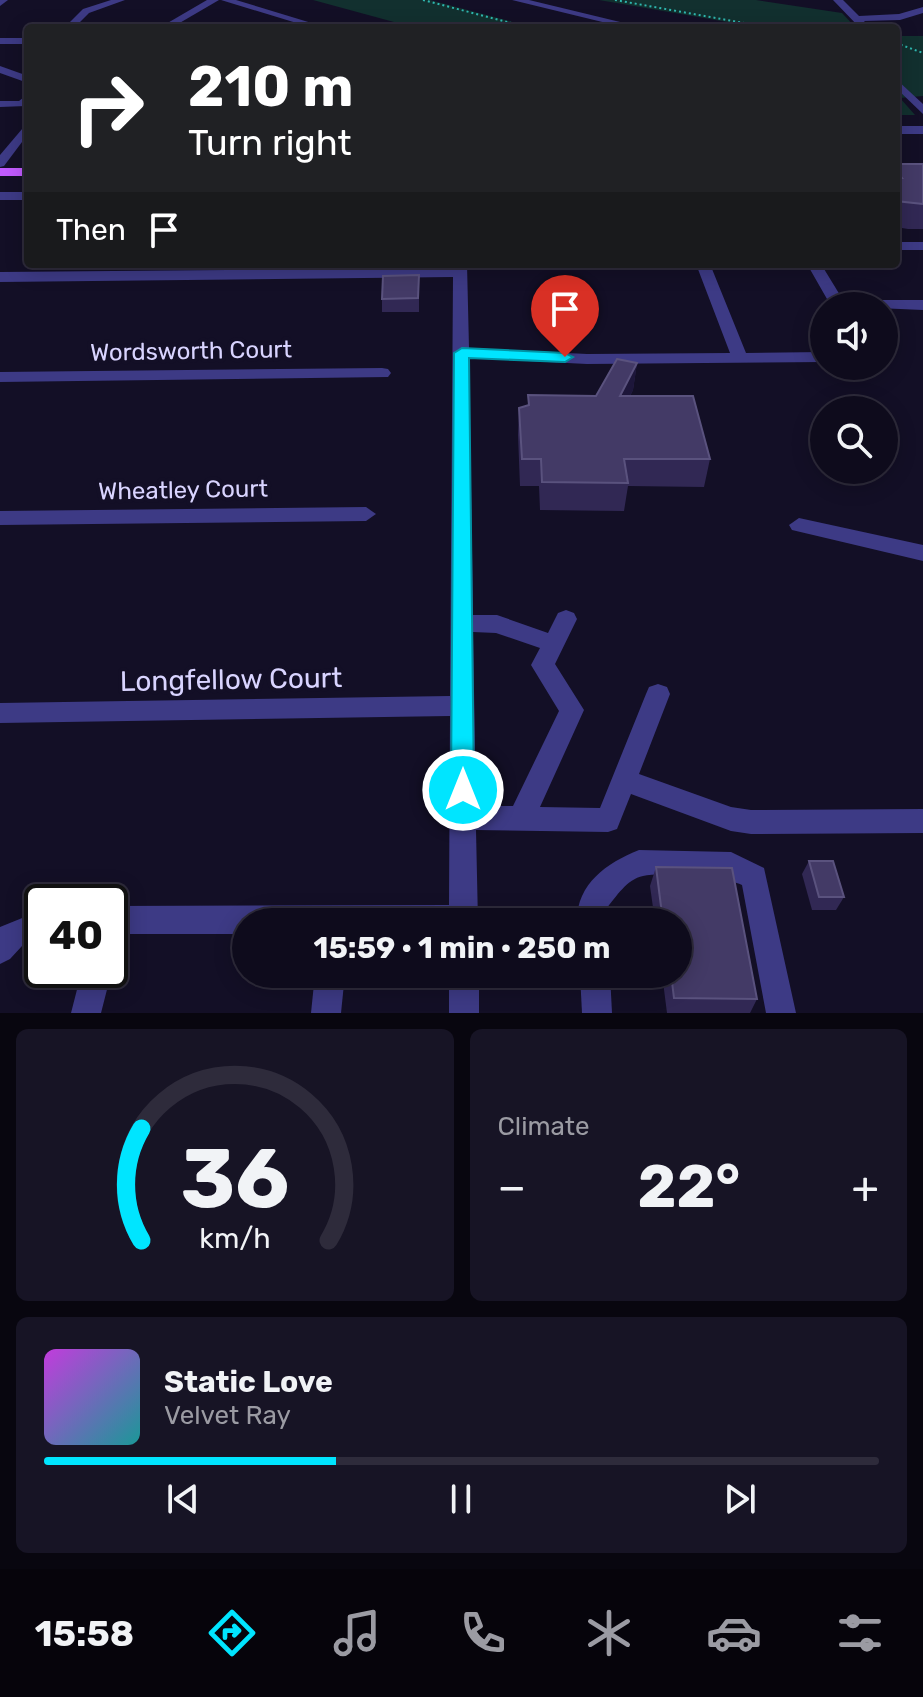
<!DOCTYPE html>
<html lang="en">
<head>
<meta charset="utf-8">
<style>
	:root { --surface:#0e0b1c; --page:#171425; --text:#f1f3f6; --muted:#9b9ba3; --line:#2e2b3b; --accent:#00e5ff }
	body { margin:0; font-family:Rubik,sans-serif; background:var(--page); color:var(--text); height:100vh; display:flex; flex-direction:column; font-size:30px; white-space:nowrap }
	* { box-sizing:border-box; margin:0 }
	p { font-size:26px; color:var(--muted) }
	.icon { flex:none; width:44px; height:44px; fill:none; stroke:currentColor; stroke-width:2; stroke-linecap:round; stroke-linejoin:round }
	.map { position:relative; height:1013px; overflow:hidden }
	.panel { display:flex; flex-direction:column; gap:16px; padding:16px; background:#08060f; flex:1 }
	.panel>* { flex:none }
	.hud { position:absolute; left:24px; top:24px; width:876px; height:244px; border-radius:8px; box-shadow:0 4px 20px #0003,0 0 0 2px var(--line); background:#202124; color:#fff; overflow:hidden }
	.fabs { position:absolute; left:810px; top:292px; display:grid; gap:16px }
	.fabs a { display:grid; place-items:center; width:88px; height:88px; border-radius:50%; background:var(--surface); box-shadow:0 4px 20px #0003,0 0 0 2px var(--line); font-size:40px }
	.speed { position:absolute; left:24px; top:884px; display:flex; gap:16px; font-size:40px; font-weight:700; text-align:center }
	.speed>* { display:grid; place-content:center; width:104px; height:104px; border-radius:50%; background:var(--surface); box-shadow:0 4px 20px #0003,0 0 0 2px var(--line); line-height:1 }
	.speed .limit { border:4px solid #111; border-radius:12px; background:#fff; color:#111 }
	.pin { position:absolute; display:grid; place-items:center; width:68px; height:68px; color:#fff; margin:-82px -34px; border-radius:50% 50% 50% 0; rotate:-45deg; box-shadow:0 0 8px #0007 }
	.pin .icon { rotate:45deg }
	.me { position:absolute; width:88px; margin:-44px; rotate:0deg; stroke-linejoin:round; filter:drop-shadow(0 0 6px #0008) }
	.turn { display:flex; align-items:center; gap:28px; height:168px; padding:0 32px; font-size:36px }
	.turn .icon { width:104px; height:104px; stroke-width:2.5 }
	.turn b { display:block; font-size:56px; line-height:68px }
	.then { display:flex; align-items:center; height:76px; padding:0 32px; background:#0003; gap:16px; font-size:30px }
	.big { font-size:60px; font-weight:700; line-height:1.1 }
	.panel .tile { flex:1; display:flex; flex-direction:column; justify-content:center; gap:12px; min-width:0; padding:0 28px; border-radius:12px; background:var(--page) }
	.panel .dial { align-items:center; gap:0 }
	.dial svg { height:208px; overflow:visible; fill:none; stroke:var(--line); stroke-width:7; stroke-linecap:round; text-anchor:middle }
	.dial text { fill:var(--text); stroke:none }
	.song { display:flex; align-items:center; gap:24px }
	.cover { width:96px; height:96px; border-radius:12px; background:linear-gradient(135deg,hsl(290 70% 55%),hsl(180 70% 35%)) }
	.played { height:8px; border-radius:4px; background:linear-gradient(90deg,var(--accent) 35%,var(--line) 35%) }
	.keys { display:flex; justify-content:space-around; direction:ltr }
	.heat { display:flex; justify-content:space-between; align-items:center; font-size:44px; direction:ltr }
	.panel .tiles { flex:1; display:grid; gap:16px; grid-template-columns:1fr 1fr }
	.tile:last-child { grid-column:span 2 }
	.trip { position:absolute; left:232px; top:908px; width:460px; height:80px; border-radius:40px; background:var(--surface); box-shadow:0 4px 20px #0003,0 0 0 2px var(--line); font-weight:700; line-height:80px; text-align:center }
	.tab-bar { display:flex; height:128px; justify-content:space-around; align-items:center; background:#06040b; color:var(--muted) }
	.tab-bar .icon { width:56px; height:56px }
	.tab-bar .on { color:var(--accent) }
	.tab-bar b { font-size:36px; color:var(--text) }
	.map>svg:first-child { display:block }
</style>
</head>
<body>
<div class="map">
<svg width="923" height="1013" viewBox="0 0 923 1013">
	<rect width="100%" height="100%" fill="#130f26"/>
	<g fill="#12302f">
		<polygon points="313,0 430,0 535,28 416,28"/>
		<polygon points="599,0 756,0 842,13 856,28 762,28"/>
		<polygon points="896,36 923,36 923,96 900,98 915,115 896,115"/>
	</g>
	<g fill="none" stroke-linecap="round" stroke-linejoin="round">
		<g stroke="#2fb8b0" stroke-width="2" stroke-dasharray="2 3" stroke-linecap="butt">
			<polyline points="423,0 530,28"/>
			<polyline points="615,0 772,28"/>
			<polyline points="896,43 923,53"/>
		</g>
		<g fill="#3d3a85" fill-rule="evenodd">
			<polygon points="0,0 8,0 0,6"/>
			<polygon points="111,0 125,0 89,13 74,28 64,28 83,9"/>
			<polygon points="207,0 219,0 171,28 159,28"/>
			<polygon points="221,0 236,0 328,28 313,28"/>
			<polygon points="512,0 529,0 645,28 627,28"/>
			<polygon points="833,0 843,0 859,16 899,14 923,7 923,13 900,20 864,21 870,28 860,28"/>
			<rect x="0" y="38" width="28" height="6"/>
			<polygon points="0,66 28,76 28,83 0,73"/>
			<polygon points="896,79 923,104 923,114 896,88"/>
			<polygon points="28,94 26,106 0,107 0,101 19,101"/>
			<polygon points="28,122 28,134 4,166 0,167 0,155"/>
			<rect x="896" y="126" width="27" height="8"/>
			<rect x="0" y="192" width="28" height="8"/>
			<rect x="896" y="242" width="27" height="8"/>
			<path d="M453,264H467L469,348L587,354L730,353L696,264H710L746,353L824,352V362L587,364L469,358L473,615H497L548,633L558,613L566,610L574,613L577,619L555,664L584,710L540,807L600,808L646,694L649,687L658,684L667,687L670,694L639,774L731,807L751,810L923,809V833L751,834L731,831L631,794L617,829L608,832L476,830L478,922H246V934H110V906L449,905L450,716L0,723V703L450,696L453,277L0,282V272L453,268ZM473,632L496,633L540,648L531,665L559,711L513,806H476Z"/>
			<polygon points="807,264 821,264 843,300 923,300 923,310 831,306"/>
			<polygon points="382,368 388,369 391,373 388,377 0,382 0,372"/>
			<polygon points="366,507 376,514 366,521 0,525 0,511"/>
			<polygon points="799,518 923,545 923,561 792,530 789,525"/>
			<path d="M639,850L731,852L764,868L796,1013H766L742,885C725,877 662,872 643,876C627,879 616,897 606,909L607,922H577C576,885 606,863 639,850Z"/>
			<polygon points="42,910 42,938 22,946 10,959 0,964 0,927"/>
			<polygon points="110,965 112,970 101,1013 71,1013 82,970 110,970"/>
			<polygon points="315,974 345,974 341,1013 311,1013"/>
			<rect x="449" y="974" width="30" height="39"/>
			<polygon points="580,974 610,974 612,1013 582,1013"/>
		</g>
		<rect fill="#c25bff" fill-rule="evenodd" x="0" y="168" width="28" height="8"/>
	</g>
	<g fill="#312854">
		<polygon points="896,164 923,164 923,229 908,229 896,227"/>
		<polygon points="419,288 419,312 382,312 382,299"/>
		<polygon points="637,363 633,390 630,396 710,459 704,487 628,486 624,511 540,510 539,486 520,486 518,435 519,408 528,406 528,395 596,396"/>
		<polygon points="809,861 844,897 836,910 812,910 802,874"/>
		<polygon points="656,867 757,999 750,1013 667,1013 662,974 678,974 678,922 655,922 650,886"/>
	</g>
	<polygon fill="#1d163a" points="637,363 633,390 616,423 620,396"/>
	<g fill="#433a66" stroke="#5a527e" stroke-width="2">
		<polygon points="896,164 923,164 923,204 896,201 896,178 902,178 896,170"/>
		<polygon points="419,275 418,298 382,299 383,276"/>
		<polygon points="617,359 637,363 620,396 693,396 710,459 624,459 628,483 542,482 541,459 522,459 519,408 529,405 528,395 596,396"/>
		<polygon points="809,861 833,861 844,897 819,897"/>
		<polygon points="656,867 732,868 757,999 674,998 671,974 678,974 678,922 663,922"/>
	</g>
	<polygon fill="#00e5ff" stroke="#0095a6" stroke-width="2" points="462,348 565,353 573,357 565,362 469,358 474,790 471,797 463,800 454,797 451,790 454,353"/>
	<g text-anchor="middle" stroke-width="8" stroke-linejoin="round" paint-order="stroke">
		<g font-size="24" fill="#d9d4ff" stroke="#130f26">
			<text transform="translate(191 351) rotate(-1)" y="8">Wordsworth Court</text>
			<text transform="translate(183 490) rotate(-1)" y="8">Wheatley Court</text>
		</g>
		<g font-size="28" fill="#d9d4ff" stroke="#130f26">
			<text transform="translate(231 679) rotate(-1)" y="10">Longfellow Court</text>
		</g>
	</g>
</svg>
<div class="fabs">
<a><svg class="icon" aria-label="sound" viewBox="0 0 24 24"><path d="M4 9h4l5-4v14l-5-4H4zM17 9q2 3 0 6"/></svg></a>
<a><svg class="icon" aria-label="search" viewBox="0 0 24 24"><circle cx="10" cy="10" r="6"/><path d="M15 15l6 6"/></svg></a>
</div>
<div class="speed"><div class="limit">40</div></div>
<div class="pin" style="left:565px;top:357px;background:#d93025"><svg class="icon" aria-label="arrive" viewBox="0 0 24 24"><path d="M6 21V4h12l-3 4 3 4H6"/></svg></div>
<svg class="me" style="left:463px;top:790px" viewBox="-20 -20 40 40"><circle r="17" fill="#00e5ff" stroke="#fff" stroke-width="3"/><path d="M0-11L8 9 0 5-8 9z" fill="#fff"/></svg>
<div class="trip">15:59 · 1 min · 250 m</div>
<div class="hud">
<div class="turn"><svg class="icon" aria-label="right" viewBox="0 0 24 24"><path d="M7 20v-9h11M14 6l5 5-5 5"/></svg><div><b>210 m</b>Turn right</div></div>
<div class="then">Then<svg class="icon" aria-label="arrive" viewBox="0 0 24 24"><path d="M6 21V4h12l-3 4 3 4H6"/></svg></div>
</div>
</div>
<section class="panel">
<div class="tiles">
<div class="tile dial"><svg viewBox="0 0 100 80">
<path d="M14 69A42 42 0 1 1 86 69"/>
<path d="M14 69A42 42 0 0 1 14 26" stroke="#00e5ff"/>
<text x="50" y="56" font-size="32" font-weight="700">36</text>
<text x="50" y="72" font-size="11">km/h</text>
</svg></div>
<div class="tile"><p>Climate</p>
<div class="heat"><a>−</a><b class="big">22°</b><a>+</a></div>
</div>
<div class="tile">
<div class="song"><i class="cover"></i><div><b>Static Love</b><p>Velvet Ray</p></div></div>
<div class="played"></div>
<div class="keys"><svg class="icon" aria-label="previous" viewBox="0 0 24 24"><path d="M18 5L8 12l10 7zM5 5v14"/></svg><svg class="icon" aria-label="pause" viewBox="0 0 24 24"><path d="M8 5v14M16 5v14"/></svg><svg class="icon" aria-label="next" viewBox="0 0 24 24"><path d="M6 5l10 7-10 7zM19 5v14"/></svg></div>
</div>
</div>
</section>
<nav class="tab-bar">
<b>15:58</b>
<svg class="icon on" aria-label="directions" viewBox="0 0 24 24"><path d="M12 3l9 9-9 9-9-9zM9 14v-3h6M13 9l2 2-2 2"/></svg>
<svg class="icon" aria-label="music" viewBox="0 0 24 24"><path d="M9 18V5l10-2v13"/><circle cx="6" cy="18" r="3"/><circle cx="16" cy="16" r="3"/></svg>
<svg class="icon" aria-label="phone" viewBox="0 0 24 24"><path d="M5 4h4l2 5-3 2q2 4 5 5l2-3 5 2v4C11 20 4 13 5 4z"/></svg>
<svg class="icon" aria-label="climate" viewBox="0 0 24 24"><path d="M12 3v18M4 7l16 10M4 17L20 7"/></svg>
<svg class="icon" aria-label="car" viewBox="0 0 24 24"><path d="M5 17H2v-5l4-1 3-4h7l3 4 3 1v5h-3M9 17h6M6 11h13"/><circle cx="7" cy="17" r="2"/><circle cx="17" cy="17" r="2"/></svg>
<svg class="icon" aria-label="filters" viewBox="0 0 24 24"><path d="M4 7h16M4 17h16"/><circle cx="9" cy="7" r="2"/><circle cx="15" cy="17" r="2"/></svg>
</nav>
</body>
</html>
